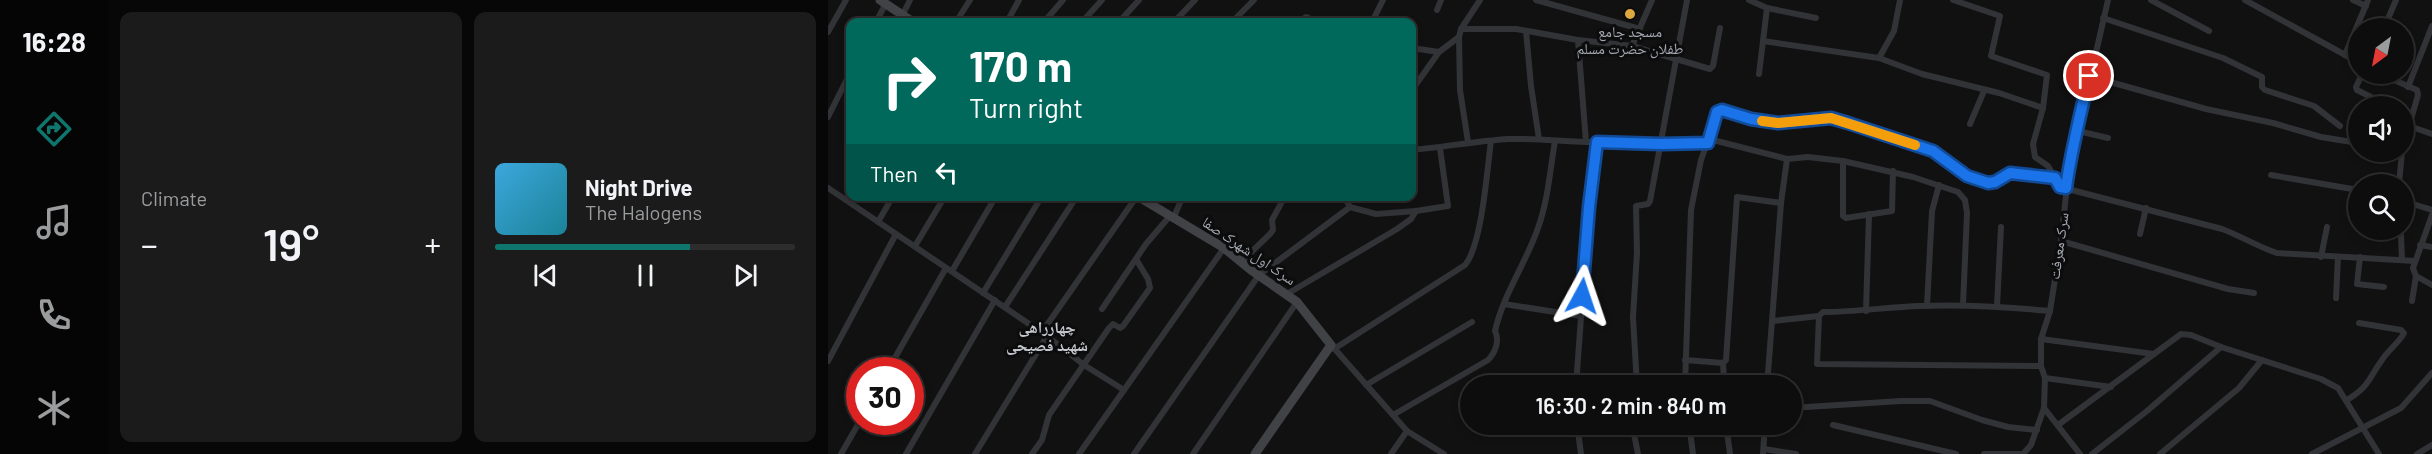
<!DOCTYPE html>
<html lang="en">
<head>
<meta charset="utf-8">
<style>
	:root { --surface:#0d0d0e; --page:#1b1b1c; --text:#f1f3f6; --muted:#9a9c9e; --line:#2d2d2e; --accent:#0f766e }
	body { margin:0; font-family:Barlow,"Noto Naskh Arabic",sans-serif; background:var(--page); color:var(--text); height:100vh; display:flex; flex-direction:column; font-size:22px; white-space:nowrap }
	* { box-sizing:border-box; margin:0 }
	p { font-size:20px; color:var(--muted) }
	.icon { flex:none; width:33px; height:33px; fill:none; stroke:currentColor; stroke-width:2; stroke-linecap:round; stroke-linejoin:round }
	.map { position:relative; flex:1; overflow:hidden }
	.panel { display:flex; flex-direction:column; gap:12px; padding:12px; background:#070708; width:720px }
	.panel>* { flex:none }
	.top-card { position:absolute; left:18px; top:18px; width:570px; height:183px; border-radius:12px; box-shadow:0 3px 9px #0003,0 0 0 2px var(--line); background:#00695c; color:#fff; overflow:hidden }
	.needle { width:39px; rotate:212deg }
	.tools { position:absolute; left:1520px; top:18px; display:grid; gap:12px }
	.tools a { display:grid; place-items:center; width:66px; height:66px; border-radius:50%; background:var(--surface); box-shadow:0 3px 9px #0003,0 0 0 2px var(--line); font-size:30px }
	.speed { position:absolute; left:18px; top:357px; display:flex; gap:12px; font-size:30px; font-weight:700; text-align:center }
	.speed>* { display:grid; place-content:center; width:78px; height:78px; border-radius:50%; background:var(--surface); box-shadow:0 3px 9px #0003,0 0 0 2px var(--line); line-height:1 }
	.speed .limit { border:9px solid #d22; background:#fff; color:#111 }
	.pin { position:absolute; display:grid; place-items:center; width:51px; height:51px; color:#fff; margin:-26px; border:3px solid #fff; border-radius:50%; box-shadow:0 2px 6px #0007 }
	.me { position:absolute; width:66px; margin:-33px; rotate:5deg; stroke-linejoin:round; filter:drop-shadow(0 0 4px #0008) }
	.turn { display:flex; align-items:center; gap:21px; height:126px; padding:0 24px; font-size:27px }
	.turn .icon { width:78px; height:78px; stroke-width:2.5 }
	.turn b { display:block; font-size:42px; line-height:51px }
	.then { display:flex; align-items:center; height:57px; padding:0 24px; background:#0003; gap:12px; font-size:22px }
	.big { font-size:45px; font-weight:600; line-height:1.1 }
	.panel .tile { flex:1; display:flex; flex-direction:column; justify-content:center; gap:9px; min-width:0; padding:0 21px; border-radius:12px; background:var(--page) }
	.song { display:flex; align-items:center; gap:18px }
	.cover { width:72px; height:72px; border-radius:9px; background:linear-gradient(135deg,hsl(200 70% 55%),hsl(190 70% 35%)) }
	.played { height:6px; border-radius:3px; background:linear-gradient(90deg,var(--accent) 65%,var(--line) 65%) }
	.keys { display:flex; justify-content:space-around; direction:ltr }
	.heat { display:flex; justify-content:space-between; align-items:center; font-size:33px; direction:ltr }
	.panel .tiles { flex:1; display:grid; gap:12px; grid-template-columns:repeat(2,1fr) }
	.trip { position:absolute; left:632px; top:375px; width:342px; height:60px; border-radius:30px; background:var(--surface); box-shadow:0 3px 9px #0003,0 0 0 2px var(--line); font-weight:600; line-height:60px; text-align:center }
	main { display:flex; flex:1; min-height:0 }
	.tabs { display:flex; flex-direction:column; width:108px; justify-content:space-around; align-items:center; background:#050506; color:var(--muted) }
	.tabs .icon { width:42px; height:42px }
	.tabs .current { color:var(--accent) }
	.tabs b { font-size:27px; color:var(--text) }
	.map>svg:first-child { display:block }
</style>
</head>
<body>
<main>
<nav class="tabs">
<b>16:28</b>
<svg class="icon current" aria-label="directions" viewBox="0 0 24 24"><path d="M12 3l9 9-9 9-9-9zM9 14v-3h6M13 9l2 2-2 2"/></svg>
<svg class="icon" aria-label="music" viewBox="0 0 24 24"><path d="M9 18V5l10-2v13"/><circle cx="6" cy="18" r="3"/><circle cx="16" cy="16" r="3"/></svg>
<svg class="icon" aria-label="phone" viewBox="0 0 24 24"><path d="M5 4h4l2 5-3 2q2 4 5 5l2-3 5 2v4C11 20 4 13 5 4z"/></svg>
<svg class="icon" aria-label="climate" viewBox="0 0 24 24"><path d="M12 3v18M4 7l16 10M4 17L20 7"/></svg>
</nav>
<section class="panel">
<div class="tiles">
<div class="tile"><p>Climate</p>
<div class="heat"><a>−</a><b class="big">19°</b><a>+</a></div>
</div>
<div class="tile">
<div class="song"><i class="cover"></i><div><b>Night Drive</b><p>The Halogens</p></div></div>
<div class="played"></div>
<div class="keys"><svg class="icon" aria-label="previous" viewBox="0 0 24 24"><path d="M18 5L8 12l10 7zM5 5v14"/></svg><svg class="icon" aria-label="pause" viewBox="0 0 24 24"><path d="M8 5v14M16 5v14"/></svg><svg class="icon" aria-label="next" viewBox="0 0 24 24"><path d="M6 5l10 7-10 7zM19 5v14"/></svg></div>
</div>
</div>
</section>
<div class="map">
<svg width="1604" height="454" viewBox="0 0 1604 454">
	<rect width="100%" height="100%" fill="#111112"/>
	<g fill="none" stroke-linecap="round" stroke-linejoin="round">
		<g stroke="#323337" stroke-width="6">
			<polyline points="708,0 812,29"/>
			<polyline points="921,0 939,8 988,18"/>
			<polyline points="1125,0 1172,16 1163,56 1219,75 1215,108 1205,144 1207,157 1220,166 1227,178"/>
			<polyline points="1323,0 1381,31"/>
			<polyline points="1417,0 1530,62"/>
			<polyline points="1525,0 1538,6"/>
			<polyline points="609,10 613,0"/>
			<polyline points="74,16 82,0"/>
			<polyline points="1275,18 1395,58 1434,77 1434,87 1437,90 1486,106 1512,126"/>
			<polyline points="48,22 57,5"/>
			<polyline points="128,22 142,0"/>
			<polyline points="179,22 191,0"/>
			<polyline points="216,22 235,0"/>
			<polyline points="254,22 274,0"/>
			<polyline points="291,22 311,0"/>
			<polyline points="346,22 367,0"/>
			<polyline points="404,22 426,0"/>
			<polyline points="469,22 478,17 490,22"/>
			<polyline points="544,22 555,0"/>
			<polyline points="1556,28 1568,0"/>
			<polyline points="633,29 688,29 750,40 804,46 882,69 885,66 892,28"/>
			<polyline points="698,31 703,86 711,139"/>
			<polyline points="0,32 18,0"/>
			<polyline points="631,37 632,90 640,142"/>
			<polyline points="750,40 758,142"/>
			<polyline points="935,41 1051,58 1094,74 1171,93 1215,108"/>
			<polyline points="804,46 824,0"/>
			<polyline points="584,48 611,52"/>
			<polyline points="1517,55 1540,0"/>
			<polyline points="1051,58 1066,31 1072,0"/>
			<polyline points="931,74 939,8"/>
			<polyline points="1534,74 1528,87 1529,90 1561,106"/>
			<polyline points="1552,74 1589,90 1590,95 1575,147"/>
			<polyline points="1261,76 1378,109 1445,123 1493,137 1530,143"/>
			<polyline points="1580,87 1604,26"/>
			<polyline points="584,90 611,52 631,37 633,29 652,0"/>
			<polyline points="0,117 22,73"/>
			<polyline points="1142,124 1156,91"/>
			<polyline points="1581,126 1604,134"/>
			<polyline points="1250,131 1280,138"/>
			<polyline points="769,142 833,144 880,143 885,140 959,159 980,157 1015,161 1085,177 1130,192 1137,200 1139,213 1135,305"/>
			<path d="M584,150C616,147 648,141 681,139C710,138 739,142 769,142L761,207L748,386"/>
			<polyline points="1015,161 1015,216 1018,218 1064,211 1065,171"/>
			<polyline points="1443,175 1530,190"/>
			<polyline points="1571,184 1574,152"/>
			<polyline points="0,188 219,336 256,365 296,390"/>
			<polyline points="18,200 22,192"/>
			<polyline points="1575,201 1604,210"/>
			<polyline points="522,207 548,214 588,211 620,206 612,148"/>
			<polyline points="1604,215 1585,268 1588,276 1604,285"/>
			<polyline points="345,219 355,196"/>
			<polyline points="50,222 65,196"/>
			<polyline points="1312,234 1318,208"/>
			<polyline points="1573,235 1574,260"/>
			<polyline points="1233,241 1400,289 1426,293"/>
			<polyline points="1592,245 1604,247"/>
			<polyline points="87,246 117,196"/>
			<polyline points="1493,257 1499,227"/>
			<polyline points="1532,257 1529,284 1556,287"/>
			<polyline points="413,262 442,234 445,230 444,220 457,196"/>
			<polyline points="124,271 168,196"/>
			<polyline points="155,293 214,196"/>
			<polyline points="459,294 569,229 583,219 588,211"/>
			<polyline points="1508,298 1510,257"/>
			<polyline points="1584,301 1588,276"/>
			<polyline points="676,304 753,316"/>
			<polyline points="1099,306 1104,211 1111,185"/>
			<polyline points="1169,306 1173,227"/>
			<polyline points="177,307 249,196"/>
			<polyline points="274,309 318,244 341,217"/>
			<polyline points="1038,311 1041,214"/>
			<polyline points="991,316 989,364 1213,366"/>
			<path d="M944,321L991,316L995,312C1028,312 1060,307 1092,306C1136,304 1179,307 1222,311"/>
			<polyline points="214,332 309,196"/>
			<polyline points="1213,339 1326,354"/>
			<polyline points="505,347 579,431 616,454"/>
			<path d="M506,349L637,265C654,245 659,170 663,141"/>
			<polyline points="857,360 895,363 898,360 909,197 953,203"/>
			<polyline points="0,361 68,234"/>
			<polyline points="895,363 896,379"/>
			<polyline points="60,370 118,268"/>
			<polyline points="1217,378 1283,387"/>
			<polyline points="538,385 644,322"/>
			<polyline points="809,386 805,317 809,253 808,206 820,204 822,201 859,0"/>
			<path d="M857,386L863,210L873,160L891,110L923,119L950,123L1003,119L1020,123L1105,151L1139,176L1159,183L1167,182L1182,173L1227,178L1232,187L1394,229C1413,236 1430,247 1449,253L1587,261"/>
			<polyline points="939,386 953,203 959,159"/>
			<path d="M1519,400C1542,386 1540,379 1554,360C1560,350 1571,343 1576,333L1573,330L1531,323"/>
			<polyline points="963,408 1073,401 1102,401 1154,420 1180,427 1209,430"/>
			<polyline points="1216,408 1252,454"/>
			<path d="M565,415L660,360C667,353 672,341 667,331C675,295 698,263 710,228C720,201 722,170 727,141"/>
			<polyline points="749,424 753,454"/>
			<polyline points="804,424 810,454"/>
			<polyline points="861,424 865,454"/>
			<polyline points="898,424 902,454"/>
			<polyline points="1005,425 1128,454"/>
			<polyline points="1230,425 1353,334 1363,335 1393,347 1493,379 1510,388 1551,454"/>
			<polyline points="830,427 857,424"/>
			<polyline points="936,449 968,454"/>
			<polyline points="13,454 32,421"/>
			<polyline points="78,454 167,300"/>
			<polyline points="147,454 219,336"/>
			<polyline points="204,454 214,440 221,415 281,328 285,324 292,328 295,326 322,288 320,279 308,259"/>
			<polyline points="251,454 396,248"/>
			<polyline points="306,454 431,275 522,207 516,196"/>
			<polyline points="365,454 469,302"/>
			<polyline points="563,454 579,431"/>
			<polyline points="935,454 937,424"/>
			<polyline points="1156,454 1196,454"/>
			<polyline points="1195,454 1203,445 1216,408 1217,378 1213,366 1213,339 1222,311 1233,241 1243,150 1250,131 1280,0"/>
			<polyline points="1264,454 1319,411 1393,347"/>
			<polyline points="1332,454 1411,388 1434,360"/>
			<polyline points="1484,454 1573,408 1604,373"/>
			<polyline points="1589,454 1604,445"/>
		</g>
		<g stroke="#414246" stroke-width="9">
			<polyline points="52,0 85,22"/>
			<polyline points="309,196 396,248 423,270 469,302 503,345 427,454"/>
		</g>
	</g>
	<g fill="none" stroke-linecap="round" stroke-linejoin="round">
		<g stroke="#114b97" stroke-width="15">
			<path id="route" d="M754,296L761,207L769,142L833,144L880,143L889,112L894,110L923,119L950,123L1003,118L1020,123L1105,151L1139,176L1160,183L1167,182L1182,173L1227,178L1232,187L1238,188C1243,150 1253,113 1261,76"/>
		</g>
		<use href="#route" stroke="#1a73e8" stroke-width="10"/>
		<polyline stroke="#f59e0b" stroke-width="10" points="934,121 950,123 1003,118 1087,145"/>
	</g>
	<circle fill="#dda83e" stroke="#0c0c0d" stroke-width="2" cx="802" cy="14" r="6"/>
	<g text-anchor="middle" stroke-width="6" stroke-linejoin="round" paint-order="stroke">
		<g font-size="15" fill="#a4a8b1" stroke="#0c0c0d">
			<text x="802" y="37">مسجد جامع<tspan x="802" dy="17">طفلان حضرت مسلم</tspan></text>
		</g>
		<g font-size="15" fill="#a4a8b1" stroke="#0c0c0d">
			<text transform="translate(1231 246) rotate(-82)" y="5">سرک معرفت</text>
			<text transform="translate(421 251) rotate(34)" y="5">سرک اول شهرک صفا</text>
		</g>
		<g font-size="16" font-weight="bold" fill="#c4c7ce" stroke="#0c0c0d">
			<text x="219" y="333">چهارراهی<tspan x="219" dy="18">شهید فصیحی</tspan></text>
		</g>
	</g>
</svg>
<div class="tools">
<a><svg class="needle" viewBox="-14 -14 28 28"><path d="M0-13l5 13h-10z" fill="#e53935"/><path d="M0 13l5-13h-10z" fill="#9a9c9e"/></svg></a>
<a><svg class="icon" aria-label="sound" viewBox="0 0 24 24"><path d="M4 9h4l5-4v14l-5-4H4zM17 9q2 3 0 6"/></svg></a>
<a><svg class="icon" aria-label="search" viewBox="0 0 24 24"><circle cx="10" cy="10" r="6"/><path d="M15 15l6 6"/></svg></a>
</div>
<div class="speed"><div class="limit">30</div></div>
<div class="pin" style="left:1261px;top:76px;background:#d93025"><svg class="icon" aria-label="arrive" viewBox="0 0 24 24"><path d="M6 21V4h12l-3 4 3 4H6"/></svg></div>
<svg class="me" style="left:754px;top:296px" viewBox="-20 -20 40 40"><path d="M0-17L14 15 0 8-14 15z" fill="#1a73e8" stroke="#fff" stroke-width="4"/></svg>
<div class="trip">16:30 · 2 min · 840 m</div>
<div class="top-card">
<div class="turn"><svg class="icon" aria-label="right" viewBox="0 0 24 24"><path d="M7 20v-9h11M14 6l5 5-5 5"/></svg><div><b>170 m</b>Turn right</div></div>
<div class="then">Then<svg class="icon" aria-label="left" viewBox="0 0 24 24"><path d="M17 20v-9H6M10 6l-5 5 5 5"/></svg></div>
</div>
</div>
</main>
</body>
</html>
